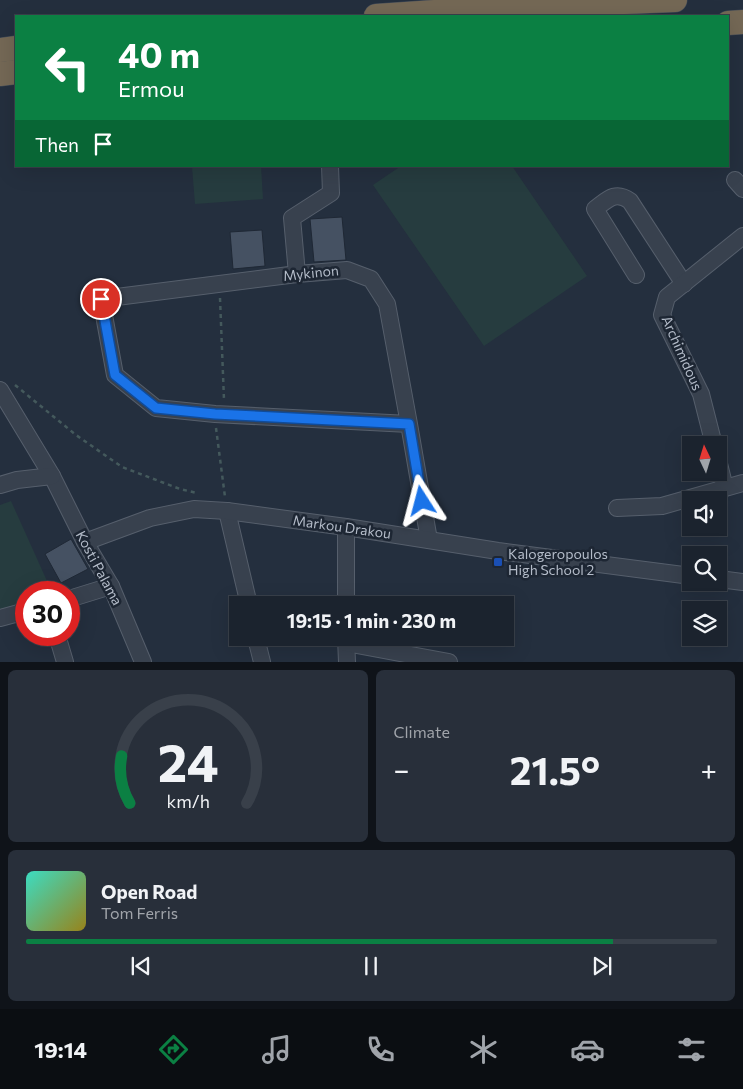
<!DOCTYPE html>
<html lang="en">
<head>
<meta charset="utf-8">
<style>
	:root { --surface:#1b232e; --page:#282f3a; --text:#f1f3f6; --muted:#a0a4aa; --line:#39404a; --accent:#0b8043 }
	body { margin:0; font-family:Commissioner,sans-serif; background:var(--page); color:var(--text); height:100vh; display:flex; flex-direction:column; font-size:19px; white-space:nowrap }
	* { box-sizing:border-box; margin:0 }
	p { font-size:16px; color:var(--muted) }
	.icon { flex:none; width:28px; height:28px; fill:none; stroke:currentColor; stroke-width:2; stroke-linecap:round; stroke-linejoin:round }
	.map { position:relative; height:662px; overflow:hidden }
	.drawer { display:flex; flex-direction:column; gap:8px; padding:8px; background:#0f1319; flex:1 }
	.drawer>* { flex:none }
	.banner { position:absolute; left:15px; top:15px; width:714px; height:152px; border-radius:0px; box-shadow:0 5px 20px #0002,0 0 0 1px var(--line); background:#0b8043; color:#fff; overflow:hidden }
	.needle { width:32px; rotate:356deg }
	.tools { position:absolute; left:682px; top:436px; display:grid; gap:10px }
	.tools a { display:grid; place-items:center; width:45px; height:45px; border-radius:0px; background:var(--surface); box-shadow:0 5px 20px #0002,0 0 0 1px var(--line); font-size:25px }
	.speed { position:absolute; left:15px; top:581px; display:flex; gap:10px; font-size:25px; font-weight:700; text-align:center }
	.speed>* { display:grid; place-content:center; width:65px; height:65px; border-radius:50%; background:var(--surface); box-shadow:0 5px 20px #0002,0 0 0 1px var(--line); line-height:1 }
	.speed .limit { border:8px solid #d22; background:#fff; color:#111 }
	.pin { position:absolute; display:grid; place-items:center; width:42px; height:42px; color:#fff; margin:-21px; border:2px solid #fff; border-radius:50%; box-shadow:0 1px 5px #0007 }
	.me { position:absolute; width:55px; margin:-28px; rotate:351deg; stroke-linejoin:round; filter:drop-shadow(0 0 4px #0008) }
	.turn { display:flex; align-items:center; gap:18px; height:105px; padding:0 20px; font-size:22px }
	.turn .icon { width:65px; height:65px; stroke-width:2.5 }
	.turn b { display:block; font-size:35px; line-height:42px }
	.then { display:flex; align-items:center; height:48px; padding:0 20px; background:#0003; gap:10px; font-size:19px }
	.big { font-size:38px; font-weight:700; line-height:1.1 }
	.drawer .widget { flex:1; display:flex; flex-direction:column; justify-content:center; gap:8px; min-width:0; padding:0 18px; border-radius:8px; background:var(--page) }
	.drawer .dial { align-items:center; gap:0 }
	.dial svg { height:130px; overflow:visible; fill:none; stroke:var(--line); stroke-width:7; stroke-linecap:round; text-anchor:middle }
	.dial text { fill:var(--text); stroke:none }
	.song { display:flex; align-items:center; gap:15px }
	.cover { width:60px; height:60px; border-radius:8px; background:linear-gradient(135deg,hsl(170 70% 55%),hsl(50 70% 35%)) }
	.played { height:5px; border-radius:2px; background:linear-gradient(90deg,var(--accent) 85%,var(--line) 85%) }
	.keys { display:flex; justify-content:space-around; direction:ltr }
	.heat { display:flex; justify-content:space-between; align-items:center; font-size:28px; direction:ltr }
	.drawer .tiles { flex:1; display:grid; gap:8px; grid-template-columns:1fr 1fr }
	.widget:last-child { grid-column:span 2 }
	.trip { position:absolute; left:229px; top:596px; width:285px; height:50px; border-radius:0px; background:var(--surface); box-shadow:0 5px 20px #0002,0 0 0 1px var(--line); font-weight:700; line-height:50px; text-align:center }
	.menu { display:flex; height:80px; justify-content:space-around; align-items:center; background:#0b0e12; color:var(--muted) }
	.menu .icon { width:35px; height:35px }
	.menu .selected { color:var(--accent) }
	.menu b { font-size:22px; color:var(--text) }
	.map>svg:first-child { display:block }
</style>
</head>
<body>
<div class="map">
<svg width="743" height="662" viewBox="0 0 743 662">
	<rect width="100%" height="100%" fill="#242f3e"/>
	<g fill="#263c3f">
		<polygon points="200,166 261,166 263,199 195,204 192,167"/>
		<polygon points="401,166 512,166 587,276 484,346 373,185"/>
		<polygon points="11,501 52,592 26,592 26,605 0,613 0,505"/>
	</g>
	<g fill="#455162" stroke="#1f2835">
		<polygon points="342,217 346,260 314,262 310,219"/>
		<polygon points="262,230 265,266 233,269 230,232"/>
		<polygon points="71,539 88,569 61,583 45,554"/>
	</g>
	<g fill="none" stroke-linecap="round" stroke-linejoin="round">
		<g stroke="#565f6c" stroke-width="18">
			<g id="minor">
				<polyline points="735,180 743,189"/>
				<polyline points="297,274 292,218 331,193 330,166"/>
				<path d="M636,275L595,209C607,200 615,190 630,201L684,284"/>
				<polyline points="0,390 52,476 85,542 111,586 143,662"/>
				<polyline points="409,424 215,414 156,408 115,375 101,299 297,274 347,270 371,279 387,304 409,424 429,540"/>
				<polyline points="714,445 701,394 662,315 667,297 743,236"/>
				<polyline points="719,464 725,488"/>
				<polyline points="0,485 17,480 52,476"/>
				<polyline points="617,508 662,506 743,483"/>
				<polyline points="227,511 249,605"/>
				<polyline points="346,527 346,605"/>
				<polyline points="85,542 150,518 194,509 227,511 346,527 498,551 691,576"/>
				<polyline points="719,579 743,582"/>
				<polyline points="69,599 111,586"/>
				<polyline points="0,618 26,611"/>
				<polyline points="57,635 65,662"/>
				<polyline points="256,638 262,662"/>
				<polyline points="346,638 347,662"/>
				<polyline points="346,643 449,662"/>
			</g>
		</g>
		<g stroke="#434c59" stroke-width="25">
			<g id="highway">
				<polyline points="376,16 521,6 675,0"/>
				<polyline points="728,23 743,22"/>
				<polyline points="0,50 16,48"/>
				<polyline points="0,74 16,72"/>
			</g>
		</g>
		<g stroke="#44595c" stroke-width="2.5" stroke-dasharray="4 4" stroke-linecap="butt">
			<polyline points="220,298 224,400"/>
			<polyline points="15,385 76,435 122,467 180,489 197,493"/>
			<polyline points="216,428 225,497"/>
		</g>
		<use href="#minor" stroke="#38414e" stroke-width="16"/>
		<use href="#highway" stroke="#746855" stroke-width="24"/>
	</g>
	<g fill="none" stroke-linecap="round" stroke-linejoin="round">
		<g stroke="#114b97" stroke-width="12">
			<polyline id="route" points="101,299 115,375 156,408 215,414 409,424 422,501"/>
		</g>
		<use href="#route" stroke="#1a73e8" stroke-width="9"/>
	</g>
	<rect fill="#1a4fb4" stroke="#1d2633" stroke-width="2" x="493" y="557" width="10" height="10" rx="2.5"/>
	<g text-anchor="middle" stroke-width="5" stroke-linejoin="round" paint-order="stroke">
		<g font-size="14" fill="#b4bcc9" stroke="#1d2633">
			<text transform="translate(311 273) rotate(-6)" y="5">Mykinon</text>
			<text transform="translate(682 353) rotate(66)" y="5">Archimidous</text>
			<text transform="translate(342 527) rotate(8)" y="5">Markou Drakou</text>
			<text transform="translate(99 568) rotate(62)" y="5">Kosti Palama</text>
		</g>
		<g font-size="14" fill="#b4bcc9" stroke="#1d2633" text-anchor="start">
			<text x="508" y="559">Kalogeropoulos<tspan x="508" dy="16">High School 2</tspan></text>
		</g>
	</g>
</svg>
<div class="tools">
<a><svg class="needle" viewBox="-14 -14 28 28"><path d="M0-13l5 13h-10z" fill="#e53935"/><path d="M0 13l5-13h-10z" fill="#a0a4aa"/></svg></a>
<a><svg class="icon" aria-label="sound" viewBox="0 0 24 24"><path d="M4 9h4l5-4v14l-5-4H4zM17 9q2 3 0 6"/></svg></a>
<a><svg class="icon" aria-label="search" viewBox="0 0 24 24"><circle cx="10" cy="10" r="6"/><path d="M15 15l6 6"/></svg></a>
<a><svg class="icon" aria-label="layers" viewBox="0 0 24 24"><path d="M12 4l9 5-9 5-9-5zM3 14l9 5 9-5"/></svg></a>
</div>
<div class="speed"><div class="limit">30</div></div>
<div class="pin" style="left:101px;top:299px;background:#d93025"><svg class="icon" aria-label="arrive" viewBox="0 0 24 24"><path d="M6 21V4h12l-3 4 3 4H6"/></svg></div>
<svg class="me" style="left:422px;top:501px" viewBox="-20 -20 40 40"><path d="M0-17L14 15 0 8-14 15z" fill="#1a73e8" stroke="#fff" stroke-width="4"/></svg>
<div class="trip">19:15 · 1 min · 230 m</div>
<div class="banner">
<div class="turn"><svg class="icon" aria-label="left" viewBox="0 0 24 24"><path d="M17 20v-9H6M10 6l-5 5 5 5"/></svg><div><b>40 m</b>Ermou</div></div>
<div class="then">Then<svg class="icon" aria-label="arrive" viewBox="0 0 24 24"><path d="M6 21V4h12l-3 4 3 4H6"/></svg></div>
</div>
</div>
<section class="drawer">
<div class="tiles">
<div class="widget dial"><svg viewBox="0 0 100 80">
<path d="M14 69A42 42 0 1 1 86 69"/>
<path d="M14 69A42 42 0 0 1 9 40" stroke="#0b8043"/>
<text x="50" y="56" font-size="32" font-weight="700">24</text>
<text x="50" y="72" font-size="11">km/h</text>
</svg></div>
<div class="widget"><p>Climate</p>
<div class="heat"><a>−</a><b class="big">21.5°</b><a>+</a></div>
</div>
<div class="widget">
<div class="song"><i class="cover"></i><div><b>Open Road</b><p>Tom Ferris</p></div></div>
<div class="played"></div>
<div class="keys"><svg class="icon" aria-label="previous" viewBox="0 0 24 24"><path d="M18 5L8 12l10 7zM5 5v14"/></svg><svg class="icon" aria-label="pause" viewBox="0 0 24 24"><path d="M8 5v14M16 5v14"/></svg><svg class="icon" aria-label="next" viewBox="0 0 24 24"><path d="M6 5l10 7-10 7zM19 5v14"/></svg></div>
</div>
</div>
</section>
<nav class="menu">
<b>19:14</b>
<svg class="icon selected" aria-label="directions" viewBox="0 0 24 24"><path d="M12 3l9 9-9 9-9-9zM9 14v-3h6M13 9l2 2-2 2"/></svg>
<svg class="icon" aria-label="music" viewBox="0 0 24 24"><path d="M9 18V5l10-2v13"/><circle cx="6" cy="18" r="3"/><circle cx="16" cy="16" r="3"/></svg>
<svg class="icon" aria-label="phone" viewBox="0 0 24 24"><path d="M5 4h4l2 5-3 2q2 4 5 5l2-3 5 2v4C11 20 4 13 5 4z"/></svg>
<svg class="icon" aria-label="climate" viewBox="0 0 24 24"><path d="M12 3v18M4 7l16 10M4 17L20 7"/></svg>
<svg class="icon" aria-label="car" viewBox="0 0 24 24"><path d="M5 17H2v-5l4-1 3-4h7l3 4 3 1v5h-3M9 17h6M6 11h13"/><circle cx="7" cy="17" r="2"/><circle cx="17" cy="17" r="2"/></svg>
<svg class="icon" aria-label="filters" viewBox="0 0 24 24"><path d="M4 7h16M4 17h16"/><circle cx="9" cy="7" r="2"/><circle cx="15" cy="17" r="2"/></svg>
</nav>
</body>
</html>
